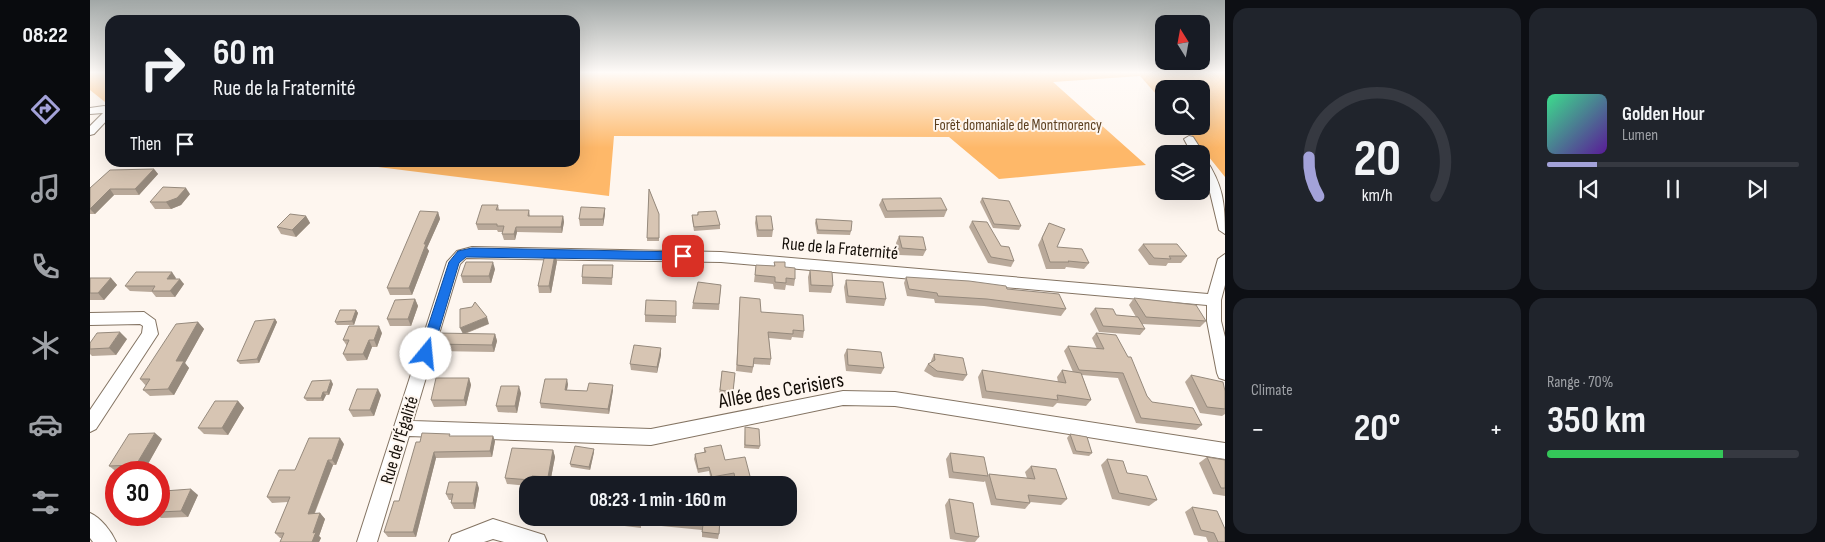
<!DOCTYPE html>
<html lang="en">
<head>
<meta charset="utf-8">
<style>
	:root { --surface:#171b24; --page:#20242c; --text:#f1f3f6; --muted:#9ea1a6; --line:#363941; --accent:#a3a2d9 }
	body { margin:0; font-family:"Sofia Sans Condensed",sans-serif; background:var(--page); color:var(--text); height:100vh; display:flex; flex-direction:column; font-size:19px; white-space:nowrap }
	* { box-sizing:border-box; margin:0 }
	p { font-size:16px; color:var(--muted) }
	.icon { flex:none; width:28px; height:28px; fill:none; stroke:currentColor; stroke-width:2; stroke-linecap:round; stroke-linejoin:round }
	.map { position:relative; flex:1; overflow:hidden }
	.side { display:flex; flex-direction:column; gap:8px; padding:8px; background:#0d0f14; width:600px }
	.side>* { flex:none }
	.hud { position:absolute; left:15px; top:15px; width:475px; height:152px; border-radius:15px; box-shadow:0 5px 20px #0002; background:#171b24; color:var(--text); overflow:hidden }
	.needle { width:32px; rotate:349deg }
	.buttons { position:absolute; left:1065px; top:15px; display:grid; gap:10px }
	.buttons a { display:grid; place-items:center; width:55px; height:55px; border-radius:10px; background:var(--surface); box-shadow:0 5px 20px #0002; font-size:25px }
	.speed { position:absolute; left:15px; top:461px; display:flex; gap:10px; font-size:25px; font-weight:700; text-align:center }
	.speed>* { display:grid; place-content:center; width:65px; height:65px; border-radius:50%; background:var(--surface); box-shadow:0 5px 20px #0002; line-height:1 }
	.speed .limit { border:8px solid #d22; background:#fff; color:#111 }
	.pin { position:absolute; display:grid; place-items:center; width:42px; height:42px; color:#fff; margin:-21px; border-radius:10px; box-shadow:0 2px 8px #0006 }
	.me { position:absolute; width:55px; margin:-28px; rotate:17deg; stroke-linejoin:round; filter:drop-shadow(0 0 4px #0008) }
	.turn { display:flex; align-items:center; gap:18px; height:105px; padding:0 25px; font-size:22px }
	.turn .icon { width:65px; height:65px; stroke-width:2.5 }
	.turn b { display:block; font-size:35px; line-height:42px }
	.then { display:flex; align-items:center; height:48px; padding:0 25px; background:#0003; gap:10px; font-size:19px }
	.big { font-size:38px; font-weight:700; line-height:1.1 }
	.side .tile { flex:1; display:flex; flex-direction:column; justify-content:center; gap:8px; min-width:0; padding:0 18px; border-radius:15px; background:var(--page) }
	.side .dial { align-items:center; gap:0 }
	.dial svg { height:130px; overflow:visible; fill:none; stroke:var(--line); stroke-width:7; stroke-linecap:round; text-anchor:middle }
	.dial text { fill:var(--text); stroke:none }
	.song { display:flex; align-items:center; gap:15px }
	.cover { width:60px; height:60px; border-radius:8px; background:linear-gradient(135deg,hsl(150 70% 55%),hsl(270 70% 35%)) }
	.played { height:5px; border-radius:2px; background:linear-gradient(90deg,var(--accent) 20%,var(--line) 20%) }
	.keys { display:flex; justify-content:space-around; direction:ltr }
	.heat { display:flex; justify-content:space-between; align-items:center; font-size:28px; direction:ltr }
	.charge { height:8px; border-radius:4px; background:linear-gradient(90deg,#34c759 70%,var(--line) 0) }
	.side .tiles { flex:1; display:grid; gap:8px; grid-template-columns:repeat(2,1fr) }
	.trip { position:absolute; left:429px; top:476px; width:278px; height:50px; border-radius:15px; background:var(--surface); box-shadow:0 5px 20px #0002; font-weight:700; line-height:50px; text-align:center }
	main { display:flex; flex:1; min-height:0 }
	.tabs { display:flex; flex-direction:column; width:90px; justify-content:space-around; align-items:center; background:#090b0e; color:var(--muted) }
	.tabs .icon { width:35px; height:35px }
	.tabs .on { color:var(--accent) }
	.tabs b { font-size:22px; color:var(--text) }
	.map>svg:first-child { display:block }
</style>
</head>
<body>
<main>
<nav class="tabs">
<b>08:22</b>
<svg class="icon on" aria-label="directions" viewBox="0 0 24 24"><path d="M12 3l9 9-9 9-9-9zM9 14v-3h6M13 9l2 2-2 2"/></svg>
<svg class="icon" aria-label="music" viewBox="0 0 24 24"><path d="M9 18V5l10-2v13"/><circle cx="6" cy="18" r="3"/><circle cx="16" cy="16" r="3"/></svg>
<svg class="icon" aria-label="phone" viewBox="0 0 24 24"><path d="M5 4h4l2 5-3 2q2 4 5 5l2-3 5 2v4C11 20 4 13 5 4z"/></svg>
<svg class="icon" aria-label="climate" viewBox="0 0 24 24"><path d="M12 3v18M4 7l16 10M4 17L20 7"/></svg>
<svg class="icon" aria-label="car" viewBox="0 0 24 24"><path d="M5 17H2v-5l4-1 3-4h7l3 4 3 1v5h-3M9 17h6M6 11h13"/><circle cx="7" cy="17" r="2"/><circle cx="17" cy="17" r="2"/></svg>
<svg class="icon" aria-label="filters" viewBox="0 0 24 24"><path d="M4 7h16M4 17h16"/><circle cx="9" cy="7" r="2"/><circle cx="15" cy="17" r="2"/></svg>
</nav>
<div class="map">
<svg width="1135" height="542" viewBox="0 0 1135 542">
	<rect width="100%" height="100%" fill="#fef6ef"/>
	<g fill="#feb869">
		<polygon points="0,72 20,72 20,106 0,90"/>
		<polygon points="485,72 1135,72 1135,177 1094,126 1111,126 1111,89 1074,89 1074,103 1050,76 963,82 1056,165 909,179 859,137 524,136 519,196 256,163 485,162"/>
	</g>
	<g fill="none" stroke-linecap="round" stroke-linejoin="round">
		<g stroke="#847463" stroke-width="2">
			<g id="street">
				<polygon points="14,106 20,108 20,117 4,134 0,135 0,126 13,113 0,114 0,108"/>
				<polygon points="1099,136 1103,137 1114,154 1112,156 1111,154 1102,154 1094,139"/>
				<path d="M1111,157L1115,158C1133,185 1135,203 1135,234L1129,230L1117,180L1111,170Z"/>
				<polygon points="382,247 631,252 1118,294 1128,259 1135,254 1135,285 1131,300 1131,321 1135,337 1135,380 1129,378 1127,373 1117,321 1117,305 631,262 376,258 370,264 323,421 561,429 753,391 805,392 1135,443 1135,459 805,406 753,405 561,445 319,436 287,542 267,542 357,262 367,251"/>
				<polygon points="54,312 65,320 68,334 6,429 0,432 0,410 52,333 53,326 50,324 0,325 0,313"/>
				<path d="M0,513C11,518 21,531 26,542H3L0,538Z"/>
				<polygon points="403,519 454,535 457,542 414,542 403,539 394,542 359,542 362,535"/>
			</g>
		</g>
		<use href="#street" fill="#fff" fill-rule="evenodd"/>
	</g>
	<g fill="#b9a99a">
		<polygon points="64,169 68,174 49,195 24,195 5,214 0,214 0,188"/>
		<polygon points="559,189 569,214 569,241 557,241"/>
		<polygon points="100,194 91,205 81,209 65,209 60,202"/>
		<polygon points="892,198 931,226 929,230 903,228 890,202"/>
		<polygon points="792,199 857,210 854,217 795,218 789,205"/>
		<polygon points="408,205 409,210 439,210 440,216 473,216 474,222 472,233 427,232 425,240 414,240 412,234 413,232 408,232 407,230 388,230 386,224"/>
		<polygon points="515,208 515,214 513,226 490,226 489,219"/>
		<polygon points="348,212 350,219 337,248 339,251 322,295 300,295 297,288"/>
		<polygon points="608,212 630,225 630,229 604,231 602,219 602,215 607,215"/>
		<polygon points="216,216 220,223 206,237 191,234 187,227"/>
		<polygon points="666,216 683,230 682,237 667,237 665,223"/>
		<polygon points="726,219 761,231 760,235 727,234 725,223"/>
		<polygon points="882,221 911,246 924,261 921,267 898,263 879,227"/>
		<polygon points="959,223 967,247 999,263 994,269 976,267 975,269 956,269 948,245"/>
		<polygon points="809,236 836,250 833,256 809,255 806,243"/>
		<polygon points="1053,244 1097,256 1091,263 1078,263 1076,266 1059,265 1048,250"/>
		<polygon points="467,261 461,293 449,293 448,286"/>
		<polygon points="684,262 695,267 705,279 704,286 696,285 695,290 684,289 683,284 664,282 666,265 684,266"/>
		<polygon points="523,265 522,285 492,284 492,277"/>
		<polygon points="405,269 401,283 373,283 371,276"/>
		<polygon points="720,270 743,286 741,293 719,292 718,277"/>
		<polygon points="816,277 917,289 976,309 971,316 894,306 845,303 844,299 817,296 814,283"/>
		<polygon points="0,278 21,278 27,285 14,300 0,300"/>
		<polygon points="86,278 85,279 94,284 85,297 66,297 62,292 40,291 35,286"/>
		<polygon points="756,280 796,299 794,306 756,303 754,287"/>
		<polygon points="631,285 629,310 602,309 603,303"/>
		<polygon points="650,297 671,312 714,331 713,338 702,337 701,340 679,338 681,359 680,365 664,364 662,373 646,371"/>
		<polygon points="1044,298 1116,321 1110,327 1052,324 1055,329 1050,335 1009,332 1000,314 1005,308 1026,315 1046,317 1039,305"/>
		<polygon points="325,299 328,306 321,326 300,326 297,319"/>
		<polygon points="586,301 586,323 555,322 555,315"/>
		<polygon points="266,310 268,313 264,325 247,325 245,322"/>
		<polygon points="185,319 187,322 169,363 150,364 147,361"/>
		<polygon points="108,322 114,329 95,363 99,368 84,395 60,396 53,390 56,386 50,379"/>
		<polygon points="399,324 375,334 405,334 407,341 404,352 346,351 343,344"/>
		<polygon points="292,333 287,347 282,347 277,360 257,361 253,354 257,346 253,340"/>
		<polygon points="1006,333 1062,402 1112,425 1106,430 1046,423 1028,378 992,375 1001,400 996,406 967,403 963,407 892,398 888,377 892,370 968,382 967,377 972,370 983,372 974,351 978,346 1007,349 1002,338"/>
		<polygon points="37,339 26,355 2,356 0,354 0,343"/>
		<polygon points="571,348 571,355 567,373 541,370 540,364"/>
		<polygon points="757,349 794,368 791,374 756,371 754,355"/>
		<polygon points="844,354 877,375 873,381 844,377 834,371 838,364 841,363 841,361"/>
		<polygon points="632,371 645,373 643,395 629,394"/>
		<polygon points="1101,375 1135,391 1135,414 1132,416 1110,413 1095,382"/>
		<polygon points="379,378 381,385 376,406 344,407 341,400"/>
		<polygon points="243,384 239,395 236,395 233,401 217,401 214,398"/>
		<polygon points="478,384 477,390 497,391 523,390 519,414 451,408 450,403"/>
		<polygon points="431,393 427,413 408,412 406,406"/>
		<polygon points="291,395 284,416 263,417 259,410"/>
		<polygon points="148,401 154,408 138,435 114,434 108,428"/>
		<polygon points="655,427 670,446 669,449 654,448"/>
		<polygon points="980,434 1002,453 999,456 983,454 977,438"/>
		<polygon points="361,436 403,436 405,441 402,457 346,458 326,537 298,537 294,532 309,501 330,442"/>
		<polygon points="72,439 54,471 27,472 19,466"/>
		<polygon points="254,444 246,465 243,465 225,513 230,513 235,519 229,536 231,538 229,542 190,542 192,538 190,538 185,533 198,502 182,503 177,497 205,470"/>
		<polygon points="614,448 635,460 661,480 660,485 645,485 643,477 621,481 619,471 608,473 604,459 605,454 614,453"/>
		<polygon points="504,449 504,452 500,470 481,467 480,464"/>
		<polygon points="463,450 465,457 460,483 444,482 443,485 438,486 417,484 415,478"/>
		<polygon points="860,453 898,476 899,474 937,478 935,472 941,466 977,499 971,505 940,502 940,503 935,509 901,505 895,481 894,482 859,478 856,459"/>
		<polygon points="1117,457 1135,460 1135,496 1123,494 1109,463"/>
		<polygon points="1017,459 1037,473 1067,500 1059,506 1022,499 1011,465"/>
		<polygon points="389,488 385,509 364,509 361,503 362,500 359,500 356,494"/>
		<polygon points="108,495 98,517 71,518 67,515 69,515 69,502"/>
		<polygon points="859,499 889,537 885,542 877,542 860,539 855,505"/>
		<polygon points="1102,507 1135,542 1118,542 1116,537 1104,535 1095,512"/>
		<polygon points="509,518 630,518 629,534 628,539 612,537 612,530 551,524 551,528 510,523"/>
	</g>
	<g fill="#968a7d">
		<polygon points="64,169 68,174 49,195 45,189"/>
		<polygon points="96,188 100,194 91,205 81,209 76,202"/>
		<polygon points="20,189 24,195 5,214 0,209"/>
		<polygon points="515,208 515,214 513,226 513,219"/>
		<polygon points="348,212 350,219 337,248 339,251 322,295 319,288 334,244"/>
		<polygon points="216,216 220,223 206,237 202,230"/>
		<polygon points="473,216 474,222 472,233 471,227"/>
		<polygon points="426,227 427,232 425,240 424,234"/>
		<polygon points="465,254 467,261 461,293 459,286"/>
		<polygon points="403,262 405,269 401,283 399,276"/>
		<polygon points="82,272 86,278 81,284 77,279"/>
		<polygon points="21,278 27,285 14,300 8,293"/>
		<polygon points="90,279 94,284 85,297 80,291"/>
		<polygon points="325,299 328,306 321,326 318,319"/>
		<polygon points="266,310 268,313 264,325 262,321"/>
		<polygon points="397,317 399,324 373,334 370,328"/>
		<polygon points="185,319 187,322 169,363 167,359"/>
		<polygon points="108,322 114,329 95,363 99,368 84,395 78,389 86,361"/>
		<polygon points="289,326 292,333 287,347 284,340"/>
		<polygon points="30,332 37,339 26,355 19,348"/>
		<polygon points="405,334 407,341 404,352 402,345"/>
		<polygon points="279,340 282,347 277,360 273,354"/>
		<polygon points="571,348 571,355 567,373 567,367"/>
		<polygon points="379,378 381,385 376,406 374,400"/>
		<polygon points="477,379 478,384 476,395 475,390"/>
		<polygon points="241,380 243,384 239,395 237,392"/>
		<polygon points="523,385 523,390 519,414 518,409"/>
		<polygon points="429,386 431,393 427,413 425,406"/>
		<polygon points="288,389 291,395 284,416 280,410"/>
		<polygon points="233,392 236,395 233,401 231,398"/>
		<polygon points="148,401 154,408 138,435 132,428"/>
		<polygon points="65,433 72,439 54,471 46,465"/>
		<polygon points="403,436 405,441 402,457 400,451"/>
		<polygon points="250,438 254,444 246,465 242,460"/>
		<polygon points="504,449 504,452 500,470 499,467"/>
		<polygon points="463,450 465,457 460,483 458,477"/>
		<polygon points="344,452 346,458 326,537 323,532"/>
		<polygon points="238,460 243,465 222,519 218,514"/>
		<polygon points="442,476 444,482 443,485 441,480"/>
		<polygon points="387,482 389,488 385,509 383,503"/>
		<polygon points="101,489 108,495 98,517 91,511"/>
		<polygon points="230,513 235,519 229,536 231,538 229,542 222,542 223,533"/>
	</g>
	<g fill="#d7c5b3" stroke="#968a7d">
		<polygon points="64,169 45,189 20,189 0,209 0,188 20,170"/>
		<polygon points="73,187 96,188 87,198 76,202 60,202"/>
		<polygon points="559,189 569,214 569,238 557,238"/>
		<polygon points="851,198 857,210 797,211 792,199"/>
		<polygon points="892,198 919,201 931,226 904,224"/>
		<polygon points="392,205 408,205 406,210 439,210 438,216 473,216 471,227 426,227 424,234 412,234 414,226 407,226 407,224 386,224"/>
		<polygon points="491,207 515,208 513,219 489,219"/>
		<polygon points="330,211 348,212 334,244 336,244 319,288 297,288"/>
		<polygon points="626,211 630,225 604,227 602,215 608,215 608,212"/>
		<polygon points="200,214 216,216 202,230 187,227"/>
		<polygon points="666,216 681,216 683,230 668,230"/>
		<polygon points="726,219 762,221 761,231 728,230"/>
		<polygon points="882,221 897,222 911,246 919,247 924,261 901,257"/>
		<polygon points="959,223 975,229 967,247 992,249 999,263 978,261 979,262 960,262 952,238"/>
		<polygon points="809,236 833,237 836,250 812,248"/>
		<polygon points="1053,244 1087,244 1097,256 1079,256 1081,259 1064,258"/>
		<polygon points="455,254 465,254 459,286 448,286"/>
		<polygon points="376,262 403,262 399,276 371,276"/>
		<polygon points="684,262 695,262 695,267 705,268 705,279 696,278 696,283 685,282 685,277 665,275 666,265 685,266"/>
		<polygon points="493,265 523,265 522,278 492,277"/>
		<polygon points="720,270 742,272 743,286 721,285"/>
		<polygon points="46,272 82,272 77,279 90,279 80,291 62,291 65,286 35,286"/>
		<polygon points="816,277 879,281 916,286 917,289 969,294 976,309 897,299 848,296 847,293 819,289"/>
		<polygon points="0,278 21,278 8,293 0,293"/>
		<polygon points="756,280 793,282 796,299 758,296"/>
		<polygon points="608,282 631,285 629,304 603,303"/>
		<polygon points="650,297 670,299 671,312 713,315 714,331 703,330 703,334 678,332 681,359 664,358 663,367 647,365"/>
		<polygon points="1044,298 1106,305 1116,321 1056,317"/>
		<polygon points="325,299 318,319 297,319 305,300"/>
		<polygon points="556,300 586,301 586,316 555,315"/>
		<polygon points="385,302 397,317 370,328 370,309 382,307"/>
		<polygon points="1005,308 1023,309 1026,315 1048,317 1055,329 1013,326"/>
		<polygon points="250,310 266,310 262,321 245,322"/>
		<polygon points="185,319 167,359 147,361 165,321"/>
		<polygon points="108,322 86,361 94,361 78,389 53,390 60,379 50,379 86,324"/>
		<polygon points="259,326 289,326 284,340 279,340 273,354 253,354 259,340 253,340"/>
		<polygon points="30,332 19,348 0,349 0,343 7,333"/>
		<polygon points="346,333 405,334 402,345 343,344"/>
		<polygon points="1006,333 1026,335 1038,357 1041,357 1057,396 1062,402 1103,408 1112,425 1051,418 1033,373 989,370 978,346 1014,349"/>
		<polygon points="544,345 571,348 567,367 540,364"/>
		<polygon points="757,349 791,352 794,368 758,365"/>
		<polygon points="844,354 873,358 877,375 847,371 838,364 845,360"/>
		<polygon points="892,370 976,383 972,370 991,373 1001,400 967,395 968,400 896,391"/>
		<polygon points="632,371 645,373 643,392 630,390"/>
		<polygon points="1101,375 1133,382 1135,391 1135,409 1117,407"/>
		<polygon points="346,378 379,378 374,400 341,400"/>
		<polygon points="455,379 477,379 475,390 497,391 499,383 523,385 518,409 450,403"/>
		<polygon points="241,380 237,392 233,392 231,398 214,398 222,381"/>
		<polygon points="411,386 429,386 425,406 406,406"/>
		<polygon points="267,389 288,389 280,410 259,410"/>
		<polygon points="125,401 148,401 132,428 108,428"/>
		<polygon points="655,427 669,429 670,446 655,445"/>
		<polygon points="65,433 46,465 19,466 39,434"/>
		<polygon points="332,433 360,434 359,436 403,436 400,451 344,452 323,532 294,532 304,501 309,501 326,442 330,442"/>
		<polygon points="980,434 997,437 1002,453 986,451"/>
		<polygon points="219,438 250,438 242,460 238,460 218,514 230,513 223,533 226,532 222,542 190,542 194,533 185,533 200,497 177,497 189,470 205,470"/>
		<polygon points="631,445 635,460 655,457 661,480 646,483 644,473 622,477 619,467 608,469 605,454 616,452 614,448"/>
		<polygon points="485,446 504,449 499,467 480,464"/>
		<polygon points="422,448 463,450 458,477 442,476 441,480 415,478"/>
		<polygon points="860,453 894,457 898,476 863,472"/>
		<polygon points="1117,457 1135,460 1135,488 1131,488"/>
		<polygon points="1017,459 1033,461 1037,473 1057,476 1067,500 1029,493"/>
		<polygon points="941,466 966,469 977,499 938,495 940,503 906,499 899,474 945,479"/>
		<polygon points="517,481 551,485 516,485"/>
		<polygon points="359,482 387,482 383,503 361,503 363,494 356,494"/>
		<polygon points="101,489 91,511 69,512 69,502 74,491"/>
		<polygon points="859,499 883,503 889,537 865,533"/>
		<polygon points="1102,507 1127,511 1135,529 1135,542 1128,542 1124,533 1111,530"/>
		<polygon points="509,518 630,518 629,534 612,532 613,525 551,518 550,523"/>
	</g>
	<linearGradient id="sky" x2="0" y2="1"><stop stop-color="#a1a7a6"/><stop offset="0.49" stop-color="#fffbf8"/><stop offset="1" stop-color="#fffbf8" stop-opacity="0"/></linearGradient>
	<rect width="1135" height="148" fill="url(#sky)"/>
	<polygon fill="#1a73e8" stroke="#114b97" points="382,248 593,252 598,256 593,260 376,257 369,263 342,354 336,359 331,357 329,354 359,262 368,251"/>
	<g text-anchor="middle" stroke-width="4" stroke-linejoin="round" paint-order="stroke">
		<g font-size="15" fill="#5c3f1e" stroke="#fef6ef">
			<text x="928" y="130">Forêt domaniale de Montmorency</text>
		</g>
		<g font-size="18" fill="#130d07" stroke="#fef6ef">
			<text transform="translate(750 248) rotate(5)" y="6">Rue de la Fraternité</text>
			<text transform="translate(309 440) rotate(-73)" y="6">Rue de l'Égalité</text>
		</g>
		<g font-size="21" fill="#130d07" stroke="#fef6ef">
			<text transform="translate(691 390) rotate(-10)" y="7">Allée des Cerisiers</text>
		</g>
	</g>
</svg>
<div class="buttons">
<a><svg class="needle" viewBox="-14 -14 28 28"><path d="M0-13l5 13h-10z" fill="#e53935"/><path d="M0 13l5-13h-10z" fill="#9ea1a6"/></svg></a>
<a><svg class="icon" aria-label="search" viewBox="0 0 24 24"><circle cx="10" cy="10" r="6"/><path d="M15 15l6 6"/></svg></a>
<a><svg class="icon" aria-label="layers" viewBox="0 0 24 24"><path d="M12 4l9 5-9 5-9-5zM3 14l9 5 9-5"/></svg></a>
</div>
<div class="speed"><div class="limit">30</div></div>
<div class="pin" style="left:593px;top:256px;background:#d93025"><svg class="icon" aria-label="arrive" viewBox="0 0 24 24"><path d="M6 21V4h12l-3 4 3 4H6"/></svg></div>
<svg class="me" style="left:336px;top:354px" viewBox="-20 -20 40 40"><circle r="19" fill="#fff"/><path d="M0-13L10 11 0 6-10 11z" fill="#1a73e8"/></svg>
<div class="trip">08:23 · 1 min · 160 m</div>
<div class="hud">
<div class="turn"><svg class="icon" aria-label="right" viewBox="0 0 24 24"><path d="M7 20v-9h11M14 6l5 5-5 5"/></svg><div><b>60 m</b>Rue de la Fraternité</div></div>
<div class="then">Then<svg class="icon" aria-label="arrive" viewBox="0 0 24 24"><path d="M6 21V4h12l-3 4 3 4H6"/></svg></div>
</div>
</div>
<section class="side">
<div class="tiles">
<div class="tile dial"><svg viewBox="0 0 100 80">
<path d="M14 69A42 42 0 1 1 86 69"/>
<path d="M14 69A42 42 0 0 1 8 45" stroke="#a3a2d9"/>
<text x="50" y="56" font-size="32" font-weight="700">20</text>
<text x="50" y="72" font-size="11">km/h</text>
</svg></div>
<div class="tile">
<div class="song"><i class="cover"></i><div><b>Golden Hour</b><p>Lumen</p></div></div>
<div class="played"></div>
<div class="keys"><svg class="icon" aria-label="previous" viewBox="0 0 24 24"><path d="M18 5L8 12l10 7zM5 5v14"/></svg><svg class="icon" aria-label="pause" viewBox="0 0 24 24"><path d="M8 5v14M16 5v14"/></svg><svg class="icon" aria-label="next" viewBox="0 0 24 24"><path d="M6 5l10 7-10 7zM19 5v14"/></svg></div>
</div>
<div class="tile"><p>Climate</p>
<div class="heat"><a>−</a><b class="big">20°</b><a>+</a></div>
</div>
<div class="tile"><p>Range · 70%</p><b class="big">350 km</b><div class="charge"></div></div>
</div>
</section>
</main>
</body>
</html>
